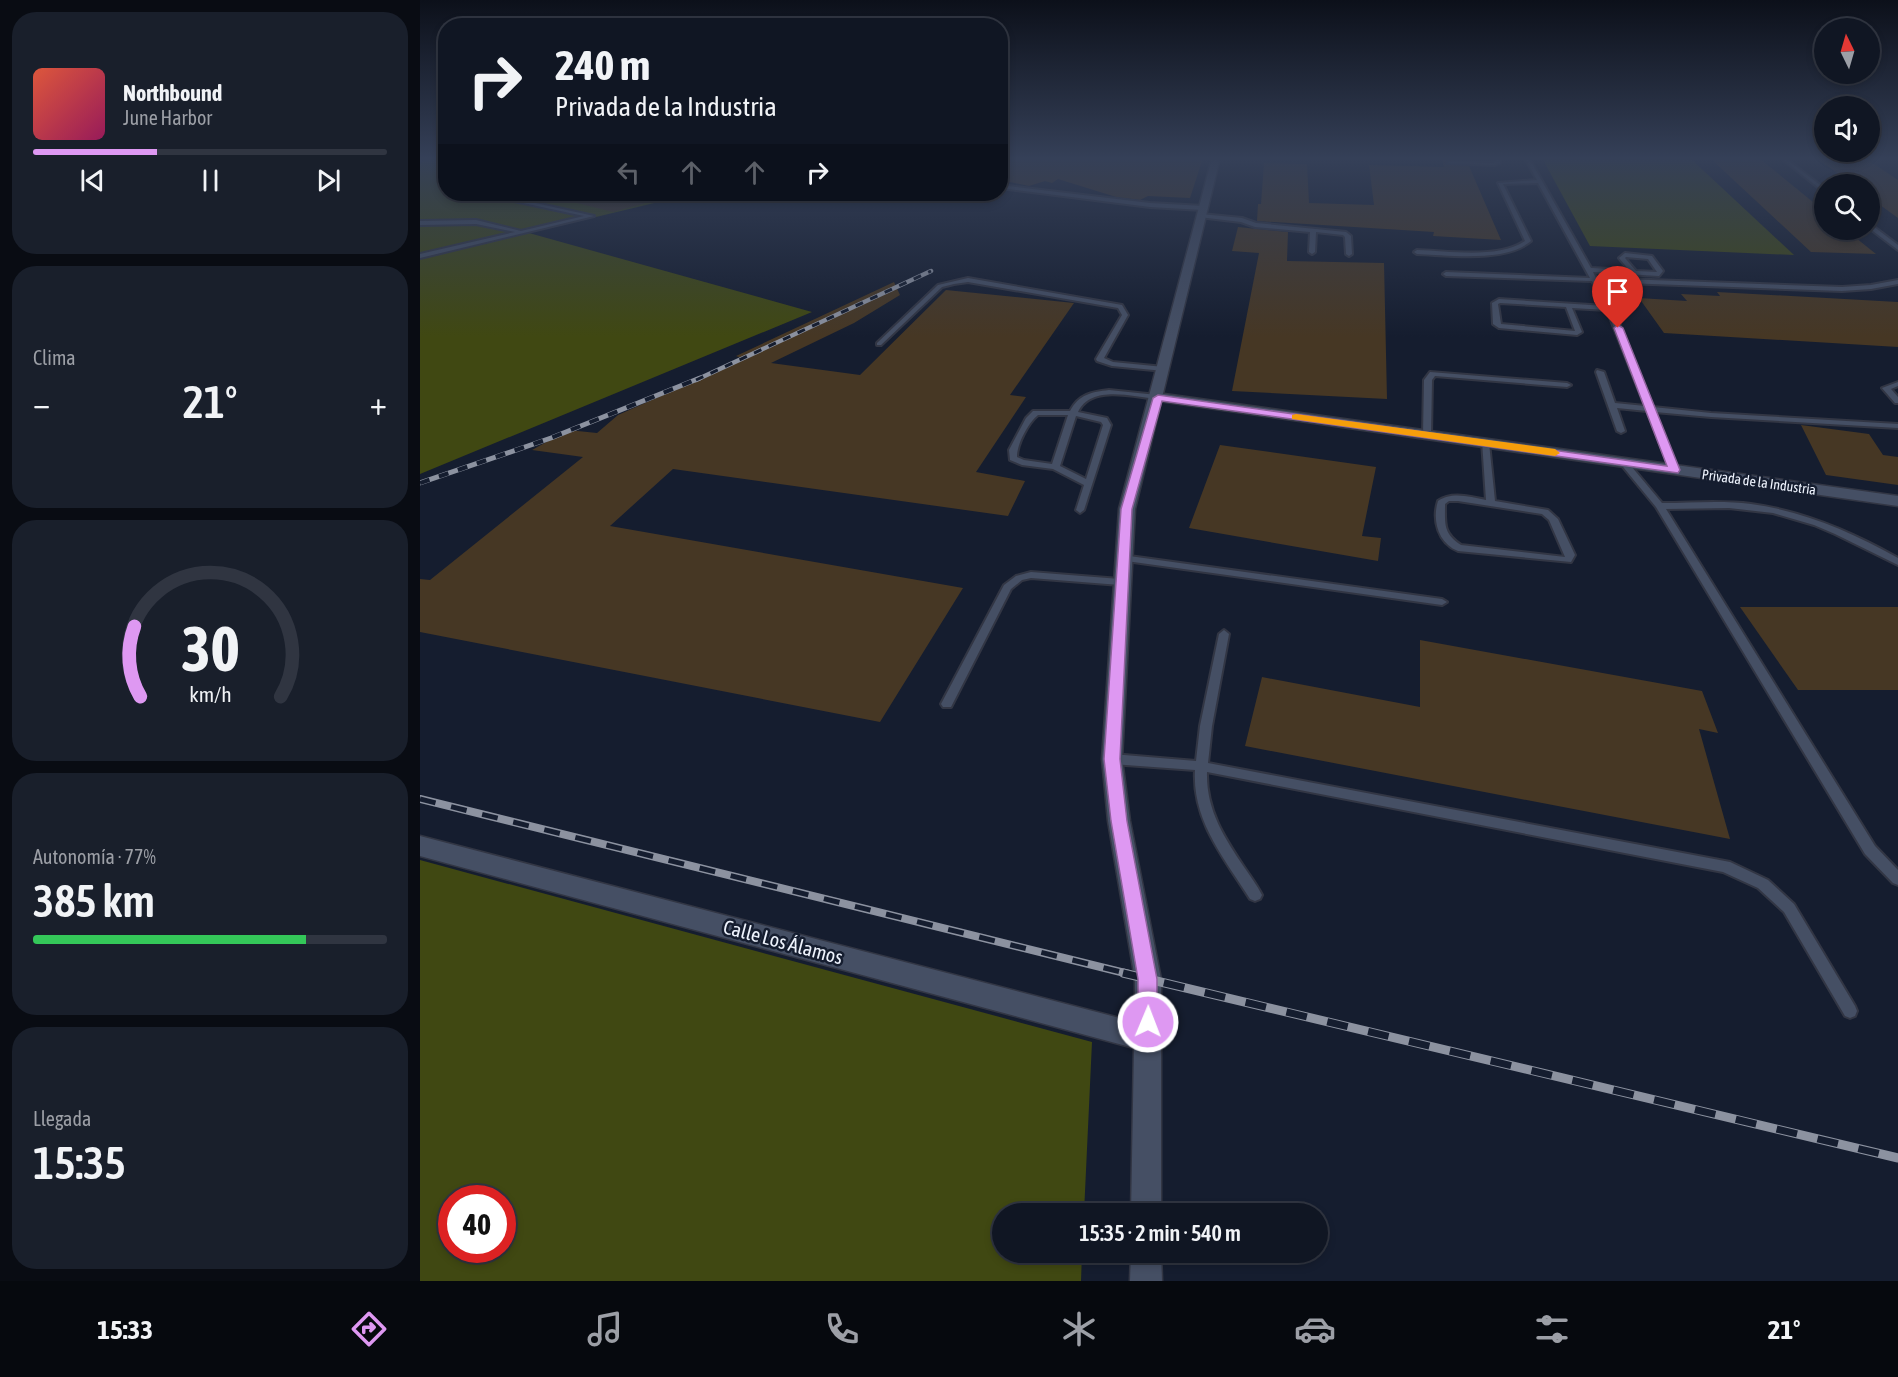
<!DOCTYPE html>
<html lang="es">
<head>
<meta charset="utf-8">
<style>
	:root { --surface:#101623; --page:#191f2b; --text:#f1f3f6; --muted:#9c9fa6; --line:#303541; --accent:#de98f2 }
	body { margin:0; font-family:"Asap Condensed",sans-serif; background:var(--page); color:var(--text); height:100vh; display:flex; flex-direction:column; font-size:22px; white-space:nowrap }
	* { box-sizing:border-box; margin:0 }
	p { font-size:20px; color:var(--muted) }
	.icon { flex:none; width:33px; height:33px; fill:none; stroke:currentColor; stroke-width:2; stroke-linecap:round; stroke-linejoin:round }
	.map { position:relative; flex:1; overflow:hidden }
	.panel { display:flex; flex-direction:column; gap:12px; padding:12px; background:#090c13; width:420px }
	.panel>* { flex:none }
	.banner { position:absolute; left:18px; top:18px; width:570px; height:183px; border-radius:24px; box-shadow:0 3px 9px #0003,0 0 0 2px var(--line); background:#101623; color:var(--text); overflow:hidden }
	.needle { width:39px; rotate:355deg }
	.tools { position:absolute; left:1394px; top:18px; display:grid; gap:12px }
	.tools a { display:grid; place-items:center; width:66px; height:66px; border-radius:50%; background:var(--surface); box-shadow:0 3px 9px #0003,0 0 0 2px var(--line); font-size:30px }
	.speed { position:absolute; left:18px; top:1185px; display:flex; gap:12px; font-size:30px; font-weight:700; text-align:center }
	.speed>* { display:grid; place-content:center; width:78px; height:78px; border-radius:50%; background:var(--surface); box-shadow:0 3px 9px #0003,0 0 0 2px var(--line); line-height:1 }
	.speed .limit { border:9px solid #d22; background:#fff; color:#111 }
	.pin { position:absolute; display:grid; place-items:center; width:51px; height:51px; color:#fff; margin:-62px -26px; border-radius:50% 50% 50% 0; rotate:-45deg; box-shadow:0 0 6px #0007 }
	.pin .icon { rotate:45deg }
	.me { position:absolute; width:66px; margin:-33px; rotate:1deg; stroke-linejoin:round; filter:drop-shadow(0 0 4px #0008) }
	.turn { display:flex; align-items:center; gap:21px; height:126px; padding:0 18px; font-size:27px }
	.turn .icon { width:78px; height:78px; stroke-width:2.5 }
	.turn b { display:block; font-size:42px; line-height:51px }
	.lanes { display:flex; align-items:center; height:57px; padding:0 18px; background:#0003; justify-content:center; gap:30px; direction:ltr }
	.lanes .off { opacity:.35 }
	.big { font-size:45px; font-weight:600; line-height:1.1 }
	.panel .card { flex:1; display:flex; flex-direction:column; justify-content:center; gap:9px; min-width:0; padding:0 21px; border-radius:24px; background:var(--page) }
	.panel .dial { align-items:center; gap:0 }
	.dial svg { height:156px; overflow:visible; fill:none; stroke:var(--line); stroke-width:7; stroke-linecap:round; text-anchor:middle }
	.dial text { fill:var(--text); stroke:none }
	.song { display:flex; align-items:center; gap:18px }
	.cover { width:72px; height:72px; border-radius:9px; background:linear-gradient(135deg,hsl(10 70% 55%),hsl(330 70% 35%)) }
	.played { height:6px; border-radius:3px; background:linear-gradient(90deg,var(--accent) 35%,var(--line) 35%) }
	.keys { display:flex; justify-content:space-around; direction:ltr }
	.heat { display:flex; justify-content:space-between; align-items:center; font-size:33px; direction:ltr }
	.charge { height:9px; border-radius:4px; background:linear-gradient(90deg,#34c759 77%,var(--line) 0) }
	.trip { position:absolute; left:572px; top:1203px; width:336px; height:60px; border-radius:30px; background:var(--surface); box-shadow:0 3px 9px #0003,0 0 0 2px var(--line); font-weight:600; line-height:60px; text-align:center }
	.tab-bar { display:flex; height:96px; justify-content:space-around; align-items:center; background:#06090e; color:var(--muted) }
	.tab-bar .icon { width:42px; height:42px }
	.tab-bar .on { color:var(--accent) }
	.tab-bar b { font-size:27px; color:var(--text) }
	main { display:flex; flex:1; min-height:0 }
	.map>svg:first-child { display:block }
</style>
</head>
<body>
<main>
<section class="panel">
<div class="card">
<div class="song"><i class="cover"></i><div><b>Northbound</b><p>June Harbor</p></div></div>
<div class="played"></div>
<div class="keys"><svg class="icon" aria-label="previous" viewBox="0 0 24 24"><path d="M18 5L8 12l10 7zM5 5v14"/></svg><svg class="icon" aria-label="pause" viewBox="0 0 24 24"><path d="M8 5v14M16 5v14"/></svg><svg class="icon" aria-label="next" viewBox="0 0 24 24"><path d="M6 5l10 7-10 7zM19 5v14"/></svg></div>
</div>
<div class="card"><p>Clima</p>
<div class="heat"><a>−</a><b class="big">21°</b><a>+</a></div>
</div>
<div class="card dial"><svg viewBox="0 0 100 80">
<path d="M14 69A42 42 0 1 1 86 69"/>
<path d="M14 69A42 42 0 0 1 11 33" stroke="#de98f2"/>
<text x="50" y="56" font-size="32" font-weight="700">30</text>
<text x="50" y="72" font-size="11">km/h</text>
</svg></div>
<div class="card"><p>Autonomía · 77%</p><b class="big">385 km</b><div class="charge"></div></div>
<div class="card"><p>Llegada</p><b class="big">15:35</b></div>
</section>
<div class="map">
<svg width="1478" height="1281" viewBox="0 0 1478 1281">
	<rect width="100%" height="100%" fill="#151d2f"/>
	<g fill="#404812" fill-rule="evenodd">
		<polygon points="0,158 25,158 26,194 272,194 109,233 392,312 0,474"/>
		<polygon points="1122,158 1270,158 1374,255 1170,246"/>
		<path d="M0,860L672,1042L664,1213L582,1214V1252L662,1253L661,1281H0ZM82,1198V1250H32V1198Z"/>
	</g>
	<g fill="#463724">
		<polygon points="580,158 783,158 770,198 728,196 720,200 696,197 638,179 632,183 625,181 609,186 580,180"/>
		<polygon points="1021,158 1046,158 1047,160 1028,160 1025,164 1049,166 1081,240 1013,236 1014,232 837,221 838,204 841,204 844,163 887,164 889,203 954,205 949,165 1024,167"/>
		<polygon points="1290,158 1339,158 1404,211 1404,230 1426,230 1456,254 1391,252"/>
		<polygon points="1396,158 1445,158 1478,180 1478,218 1449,197 1449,184 1433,184"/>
		<polygon points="146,194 239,194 240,199 193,212 145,200"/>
		<polygon points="818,227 868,232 867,261 964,263 967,399 812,391 839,253 812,251"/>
		<polygon points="474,282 480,295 434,323 351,363 440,375 526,290 654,303 590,395 606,397 556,472 605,481 588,516 253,469 190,526 543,588 460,722 0,632 0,579 10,580 163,457 112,450 148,430 177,433 198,415 324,359 316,356"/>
		<polygon points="1297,292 1478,302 1478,347 1244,333 1219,298 1267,301 1261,294 1300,296"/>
		<polygon points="1381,425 1449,434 1463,455 1478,457 1478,485 1406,475"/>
		<polygon points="800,445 956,467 942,536 961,538 958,561 769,528"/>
		<polygon points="1320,607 1478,607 1478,690 1378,690"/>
		<polygon points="1000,640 1282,691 1298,733 1279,729 1310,839 825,746 842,677 1000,707"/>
	</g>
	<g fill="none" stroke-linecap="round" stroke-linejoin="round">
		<g stroke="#323644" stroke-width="4">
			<g id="lane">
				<polygon points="0,158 8,158 0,161"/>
				<polygon points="1074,158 1078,158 1080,163 1075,165 1027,163 1029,162 1074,163 1075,162"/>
				<path d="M1105,158H1109L1171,268L1209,270L1199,258L1205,253L1232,256L1243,271L1239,276L1173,272L1176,278L1422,287L1451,285L1478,280V284L1451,289L1422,291L1178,282L1193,308L1233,407L1291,413L1478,424V428L1291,417L1235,412L1258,470L1257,472H1251L1227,411L1197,408L1205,431L1201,433L1197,431L1176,372L1177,370L1184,372L1195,403L1225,406L1187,310L1152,308L1162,332L1157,335L1079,328L1073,324L1072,303L1079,299L1186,306L1172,281L1026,276L1023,274L1026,272L1170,278L1118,183L1083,184L1111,241C1085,263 1029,255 997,254L994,252L997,250C1029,251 1078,259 1105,241L1078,183L1117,180ZM1206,257L1228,259L1237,272L1216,271L1205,258ZM1080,303L1146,307L1155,331L1081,324L1078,304Z"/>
				<polygon points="1361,158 1365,158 1404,188 1404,192"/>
				<polygon points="580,185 730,203 783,206 786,208 783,210 730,207 580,188"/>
				<polygon points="68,194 75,194 174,216 0,258 0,254 95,232 56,224 0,225 0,221 56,220 101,231 164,216 70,196"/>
				<polygon points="781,214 822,218 836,223 926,232 931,236 932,254 929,256 926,254 925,237 923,235 896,232 895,252 892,254 889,252 890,232 835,227 821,222 779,217"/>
				<polygon points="1449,223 1478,245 1478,250 1449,228"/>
				<polygon points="548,278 702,305 708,315 684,358 693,362 744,367 748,369 744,371 692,366 677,361 676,359 702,315 698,308 548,282 534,284 522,287 461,345 457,345 457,343 518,285"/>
				<polygon points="1010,372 1147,383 1151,385 1147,387 1015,376 1012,380 1011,435 1007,437 1003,435 1004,380"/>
				<polygon points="1478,382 1478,386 1471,389 1478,397 1478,403 1475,403 1462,388"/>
				<path d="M689,390L737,395L741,397L737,399C713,397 671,384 658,412L687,418L691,425L664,510L660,513L656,510L664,485L633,469L602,465L590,460L589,450L606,418L613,411H650C659,394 672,392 689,390ZM618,415H648L632,464L604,460L597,457C597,444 608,423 618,415ZM656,416L681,422L683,425L666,479L640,466Z"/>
				<path d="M1062,441H1068L1069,443L1075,501L1128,510L1138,519L1155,555L1151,562L1038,551C1018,543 1012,520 1018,501C1032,491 1050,497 1066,500ZM1029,501H1038L1122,514L1129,520L1145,557L1041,545C1023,533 1025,524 1025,504Z"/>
				<path d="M1203,459L1206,460L1242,503C1272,503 1301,500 1331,504C1383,511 1432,532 1478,558V565L1415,534L1394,525L1353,513L1309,508L1246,509L1455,846L1478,870V885L1473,883L1445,854L1236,507L1199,462Z"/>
				<polygon points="702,555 1022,599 1027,602 1022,605 699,560 697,558 699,556"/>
				<polygon points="611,572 700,579 705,582 700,585 611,578 602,580 591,589 531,707 523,707 521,704 584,585 596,576"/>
				<path d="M804,630L809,634L792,726L788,763L1310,862L1348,880L1374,904L1435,1006L1437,1011L1435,1016L1430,1018L1425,1016L1364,912L1338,888L1303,872L787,772C786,810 804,837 824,867C830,876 837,885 842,895L840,899L835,901L830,899C805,859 772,821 775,770L692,764L688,762L686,759L688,756L692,754L776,761L780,726L799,634Z"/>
			</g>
		</g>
		<g stroke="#323644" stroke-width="3">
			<polygon id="street" points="737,393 1478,496 1478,506 732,400 732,394"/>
		</g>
		<g stroke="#323644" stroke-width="3">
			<g id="secondary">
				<polygon points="792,158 800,158 715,509 702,759 710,821 741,979 741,1214 711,1214 714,1048 0,856 0,836 715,1022 715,979 688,821 682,759 699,509"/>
				<polygon points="711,1252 741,1252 742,1281 710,1281"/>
			</g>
		</g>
		<use href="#lane" fill="#454f64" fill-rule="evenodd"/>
		<use href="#street" fill="#454f64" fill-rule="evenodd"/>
		<use href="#secondary" fill="#454f64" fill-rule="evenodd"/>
		<g stroke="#8c92a0" stroke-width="4.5">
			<polyline id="rail-far3" points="276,380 511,271"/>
		</g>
		<g stroke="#8c92a0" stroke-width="5">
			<polyline id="rail-far2" points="0,483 131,438 280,378"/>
		</g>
		<g stroke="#8c92a0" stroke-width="8">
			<polyline id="rail-far1" points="0,799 709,974"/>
		</g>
		<g stroke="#8c92a0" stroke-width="9">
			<polyline id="rail" points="703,973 1478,1158"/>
		</g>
		<use href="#rail-far3" stroke="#151d2f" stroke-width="3" stroke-dasharray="8" stroke-linecap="butt"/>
		<use href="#rail-far2" stroke="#151d2f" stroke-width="4" stroke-dasharray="10" stroke-linecap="butt"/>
		<use href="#rail-far1" stroke="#151d2f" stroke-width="5" stroke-dasharray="16" stroke-linecap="butt"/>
		<use href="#rail" stroke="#151d2f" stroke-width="7" stroke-dasharray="21" stroke-linecap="butt"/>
	</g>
	<linearGradient id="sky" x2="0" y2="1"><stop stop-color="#0c101a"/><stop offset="0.47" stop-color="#354058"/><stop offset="1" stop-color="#354058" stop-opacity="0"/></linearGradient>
	<rect width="1478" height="337" fill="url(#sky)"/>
	<polygon fill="#de98f2" stroke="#90639d" stroke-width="1.5" points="1198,325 1203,328 1260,470 1258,473 742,401 712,509 700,759 707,821 737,979 737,1022 734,1029 728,1032 721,1029 718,1022 718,979 691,821 684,759 701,509 733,398 738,395 1247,466 1194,328"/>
	<polygon fill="#f59e0b" points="876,414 1135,449 1140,453 1135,456 872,419 872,415"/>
	<g text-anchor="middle" stroke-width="5" stroke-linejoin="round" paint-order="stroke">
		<g font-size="14" fill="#eef3fd" stroke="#151d2f">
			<text transform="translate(1339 482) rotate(8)" y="5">Privada de la Industria</text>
		</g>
		<g font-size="20" fill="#eef3fd" stroke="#151d2f">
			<text transform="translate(363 942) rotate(15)" y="7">Calle Los Álamos</text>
		</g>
	</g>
</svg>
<div class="tools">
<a><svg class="needle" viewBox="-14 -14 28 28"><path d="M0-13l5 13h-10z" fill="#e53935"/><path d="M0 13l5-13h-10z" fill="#9c9fa6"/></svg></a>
<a><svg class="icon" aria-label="sound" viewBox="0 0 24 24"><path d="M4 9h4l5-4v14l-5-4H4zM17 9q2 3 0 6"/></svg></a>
<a><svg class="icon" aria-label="search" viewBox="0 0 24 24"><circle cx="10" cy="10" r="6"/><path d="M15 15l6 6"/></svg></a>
</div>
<div class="speed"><div class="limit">40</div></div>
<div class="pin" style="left:1198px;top:328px;background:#d93025"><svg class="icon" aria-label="arrive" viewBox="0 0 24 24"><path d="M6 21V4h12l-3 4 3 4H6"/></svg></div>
<svg class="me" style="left:728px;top:1022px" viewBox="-20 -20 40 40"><circle r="17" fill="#de98f2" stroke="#fff" stroke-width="3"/><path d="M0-11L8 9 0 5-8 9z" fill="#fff"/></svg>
<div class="trip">15:35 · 2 min · 540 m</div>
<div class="banner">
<div class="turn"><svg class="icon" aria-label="right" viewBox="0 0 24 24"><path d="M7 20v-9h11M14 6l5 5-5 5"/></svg><div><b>240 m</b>Privada de la Industria</div></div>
<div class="lanes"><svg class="icon off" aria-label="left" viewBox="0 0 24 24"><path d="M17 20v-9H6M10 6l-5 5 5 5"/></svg><svg class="icon off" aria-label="ahead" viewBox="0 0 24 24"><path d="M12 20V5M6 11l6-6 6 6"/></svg><svg class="icon off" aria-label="ahead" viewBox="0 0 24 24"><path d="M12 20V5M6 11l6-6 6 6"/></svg><svg class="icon" aria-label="right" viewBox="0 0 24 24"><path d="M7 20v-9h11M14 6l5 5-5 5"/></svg></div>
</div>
</div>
</main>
<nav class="tab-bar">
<b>15:33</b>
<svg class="icon on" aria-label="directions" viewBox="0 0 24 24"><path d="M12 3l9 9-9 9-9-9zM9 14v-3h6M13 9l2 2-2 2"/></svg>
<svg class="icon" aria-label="music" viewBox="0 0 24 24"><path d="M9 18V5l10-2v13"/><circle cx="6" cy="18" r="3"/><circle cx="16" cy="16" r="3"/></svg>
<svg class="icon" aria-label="phone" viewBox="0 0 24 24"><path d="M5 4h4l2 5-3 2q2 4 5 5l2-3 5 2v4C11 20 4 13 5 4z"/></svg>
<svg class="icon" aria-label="climate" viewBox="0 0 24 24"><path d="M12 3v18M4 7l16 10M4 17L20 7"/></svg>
<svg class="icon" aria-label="car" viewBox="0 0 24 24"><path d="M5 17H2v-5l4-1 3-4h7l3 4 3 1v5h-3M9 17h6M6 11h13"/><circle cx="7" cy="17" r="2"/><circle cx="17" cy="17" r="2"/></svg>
<svg class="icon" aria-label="filters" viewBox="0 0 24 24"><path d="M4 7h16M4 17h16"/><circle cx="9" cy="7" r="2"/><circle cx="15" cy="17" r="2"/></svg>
<b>21°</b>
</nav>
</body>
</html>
